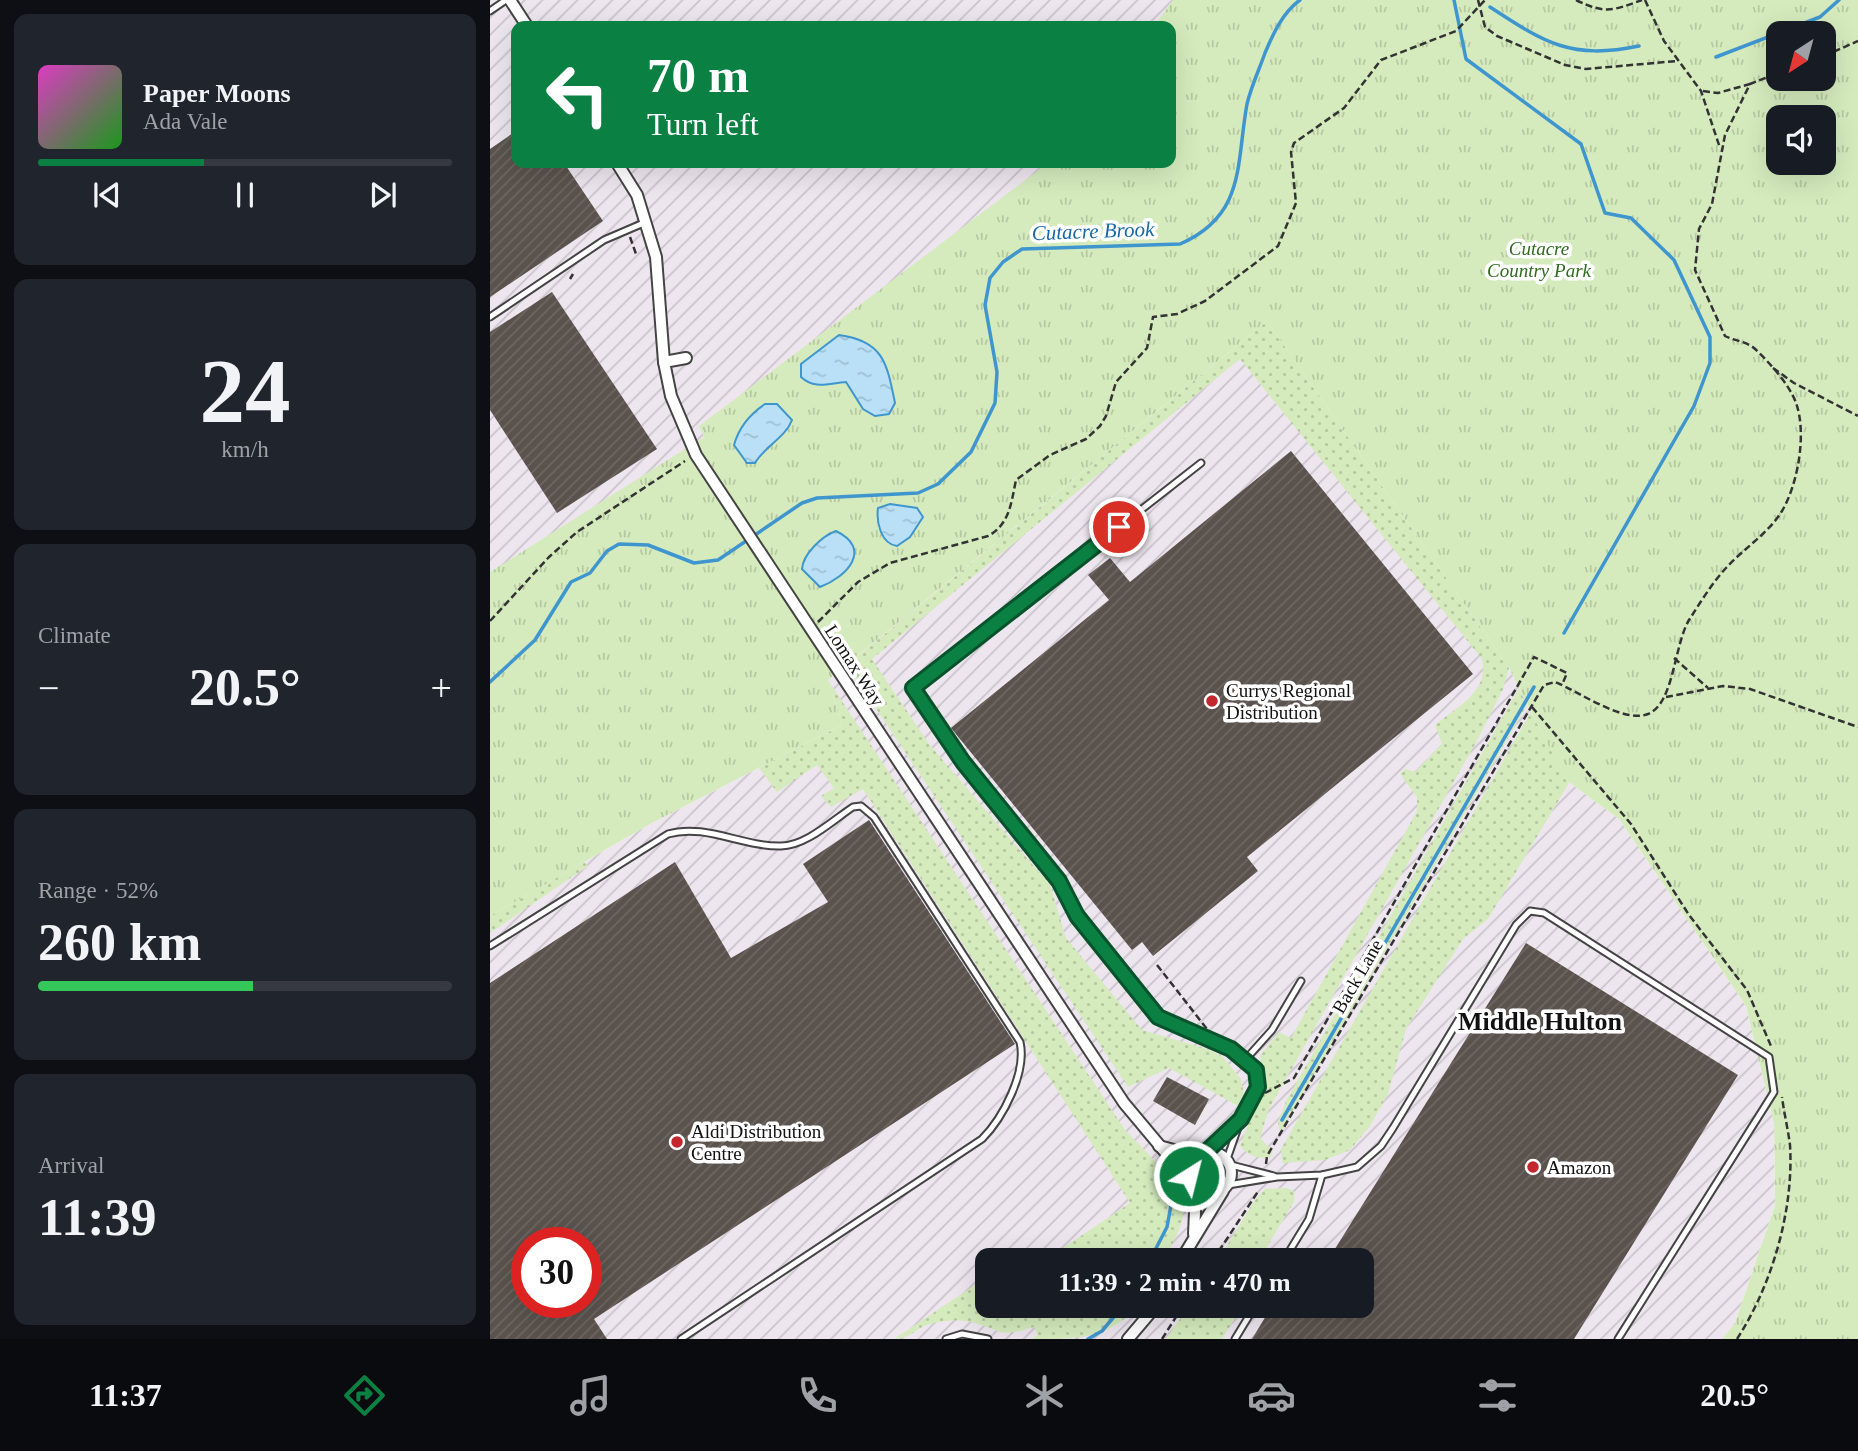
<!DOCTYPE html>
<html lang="en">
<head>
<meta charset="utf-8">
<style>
	:root { --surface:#171b24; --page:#20242c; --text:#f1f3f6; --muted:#9ea1a6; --line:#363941; --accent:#0b8043 }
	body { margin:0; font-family:"Times New Roman",serif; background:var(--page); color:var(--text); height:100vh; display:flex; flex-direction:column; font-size:26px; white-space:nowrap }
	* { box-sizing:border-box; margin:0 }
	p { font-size:23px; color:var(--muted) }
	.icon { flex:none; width:38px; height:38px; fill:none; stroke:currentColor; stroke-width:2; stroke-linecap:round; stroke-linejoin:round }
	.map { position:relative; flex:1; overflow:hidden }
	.panel { display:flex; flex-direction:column; gap:14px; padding:14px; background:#0d0f14; width:490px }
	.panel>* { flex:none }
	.hud { position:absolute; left:21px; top:21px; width:665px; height:147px; border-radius:14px; box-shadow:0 7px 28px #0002; background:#0b8043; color:#fff; overflow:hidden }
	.needle { width:46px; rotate:216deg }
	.fabs { position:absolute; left:1276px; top:21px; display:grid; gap:14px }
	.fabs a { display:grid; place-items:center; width:70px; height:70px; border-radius:14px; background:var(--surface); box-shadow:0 7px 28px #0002; font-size:35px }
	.speed { position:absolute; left:21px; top:1227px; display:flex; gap:14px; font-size:35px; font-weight:700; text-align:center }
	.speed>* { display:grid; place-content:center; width:91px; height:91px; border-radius:50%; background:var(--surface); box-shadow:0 7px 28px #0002; line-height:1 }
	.speed .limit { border:10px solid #d22; background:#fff; color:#111 }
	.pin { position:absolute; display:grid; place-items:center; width:60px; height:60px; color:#fff; margin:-30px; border:4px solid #fff; border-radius:50%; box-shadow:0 2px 7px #0007 }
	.me { position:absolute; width:77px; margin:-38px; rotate:36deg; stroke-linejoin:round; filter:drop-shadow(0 0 5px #0008) }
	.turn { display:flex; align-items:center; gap:24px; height:147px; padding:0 21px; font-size:32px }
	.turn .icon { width:91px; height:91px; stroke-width:2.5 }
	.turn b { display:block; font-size:49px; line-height:60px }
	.big { font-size:52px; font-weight:800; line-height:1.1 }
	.panel .tile { flex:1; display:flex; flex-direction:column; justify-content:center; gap:10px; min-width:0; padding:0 24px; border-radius:14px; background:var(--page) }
	.panel .dial { align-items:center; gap:0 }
	.dial b { font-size:91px; line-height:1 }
	.song { display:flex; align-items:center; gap:21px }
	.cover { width:84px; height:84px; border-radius:10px; background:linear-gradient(135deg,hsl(310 70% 55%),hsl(120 70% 35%)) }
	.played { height:7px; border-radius:4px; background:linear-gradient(90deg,var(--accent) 40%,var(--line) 40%) }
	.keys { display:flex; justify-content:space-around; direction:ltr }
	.heat { display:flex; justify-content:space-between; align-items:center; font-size:38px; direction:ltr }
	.charge { height:10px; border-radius:5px; background:linear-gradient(90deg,#34c759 52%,var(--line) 0) }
	.trip { position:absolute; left:485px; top:1248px; width:399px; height:70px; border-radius:14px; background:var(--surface); box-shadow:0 7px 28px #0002; font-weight:800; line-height:70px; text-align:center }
	.tabs { display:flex; height:112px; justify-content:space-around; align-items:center; background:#090b0e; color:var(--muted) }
	.tabs .icon { width:49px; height:49px }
	.tabs .active { color:var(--accent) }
	.tabs b { font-size:32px; color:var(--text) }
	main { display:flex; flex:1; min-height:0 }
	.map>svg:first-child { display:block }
</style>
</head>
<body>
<main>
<section class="panel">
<div class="tile">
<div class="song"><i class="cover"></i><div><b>Paper Moons</b><p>Ada Vale</p></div></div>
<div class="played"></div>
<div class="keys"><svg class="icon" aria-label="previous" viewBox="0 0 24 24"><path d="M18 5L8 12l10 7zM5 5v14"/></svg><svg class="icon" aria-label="pause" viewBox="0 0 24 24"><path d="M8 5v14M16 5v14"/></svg><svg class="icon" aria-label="next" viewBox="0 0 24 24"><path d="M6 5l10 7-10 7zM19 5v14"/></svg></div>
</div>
<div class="tile dial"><b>24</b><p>km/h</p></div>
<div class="tile"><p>Climate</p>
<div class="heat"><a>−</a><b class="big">20.5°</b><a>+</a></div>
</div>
<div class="tile"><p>Range · 52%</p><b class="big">260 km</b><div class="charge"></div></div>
<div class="tile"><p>Arrival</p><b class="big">11:39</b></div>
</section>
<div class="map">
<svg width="1368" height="1339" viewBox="0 0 1368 1339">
	<defs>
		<pattern id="industrial-furrows" width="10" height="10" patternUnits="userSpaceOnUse" patternTransform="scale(1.75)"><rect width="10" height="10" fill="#eee6ef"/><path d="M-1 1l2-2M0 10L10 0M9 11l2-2" fill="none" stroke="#cbc4cc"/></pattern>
		<pattern id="grass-dots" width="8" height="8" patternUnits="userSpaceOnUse" patternTransform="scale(1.75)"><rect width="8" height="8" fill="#d5ebbd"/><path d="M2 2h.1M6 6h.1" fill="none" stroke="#b6c8a1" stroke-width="1.8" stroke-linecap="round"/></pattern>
		<pattern id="park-tufts" width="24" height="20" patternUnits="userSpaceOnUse" patternTransform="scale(1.75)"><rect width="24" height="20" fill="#d5ebbd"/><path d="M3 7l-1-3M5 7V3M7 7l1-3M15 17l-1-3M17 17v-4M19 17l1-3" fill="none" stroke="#b6c8a1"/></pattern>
		<pattern id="water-ripples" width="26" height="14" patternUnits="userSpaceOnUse" patternTransform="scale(1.75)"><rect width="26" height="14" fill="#b9e0f7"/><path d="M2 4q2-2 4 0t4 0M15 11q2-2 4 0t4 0" fill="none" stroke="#9ebfd3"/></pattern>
		<pattern id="building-hatch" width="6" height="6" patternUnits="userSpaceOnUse" patternTransform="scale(1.75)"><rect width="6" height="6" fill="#5a524d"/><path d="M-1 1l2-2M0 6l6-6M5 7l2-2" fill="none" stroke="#6d6662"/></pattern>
	</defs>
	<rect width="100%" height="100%" fill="#fffdf5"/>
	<g fill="url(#industrial-furrows)" fill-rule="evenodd">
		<polygon points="0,0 722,0 681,26 26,26 26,163 617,163 473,251 0,590"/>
		<path d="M777,321L1019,668L1076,780L1129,819L1256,1006L1284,1124L1285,1205L1245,1323L1232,1339H0V916L162,823L352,725L338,680ZM37,1242H96V1302H37ZM497,1260H872V1306H497Z"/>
	</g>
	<g fill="url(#grass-dots)">
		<path d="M777,321L1019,668L1013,689L988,739L779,1109L770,1138L783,1151L781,1157C767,1159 760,1157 750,1146L774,1085L770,1056L789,1032L801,1038L927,811V797L910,774L915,769L925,772L952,744L945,725C967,707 1000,691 992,659L750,359L382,659L439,744L560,885L576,938L652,1030L717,1049L733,1057L751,1079L754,1095L748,1106L679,1068L638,1087L357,665Z"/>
		<path d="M338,680L635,1130C652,1147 696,1189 693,1215C691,1231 681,1246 673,1260H555L640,1203L373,789L341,807L331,796L344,788L327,765L287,792L269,768L352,725Z"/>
		<polygon points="1029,688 1037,705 790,1134 788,1122 796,1101"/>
		<polygon points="1041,712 1079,783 998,919 973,939 916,1029 898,1094 880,1126 860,1150 835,1160 792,1163 791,1149"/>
		<polygon points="94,862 98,866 0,933 0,916"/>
		<polygon points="797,1188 805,1192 804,1202 769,1260 728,1260 765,1200 775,1189"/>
		<path d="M497,1277V1306H648C619,1339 588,1339 542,1339L548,1335L544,1327C505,1339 514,1330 481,1322C468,1319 449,1321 437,1325C424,1330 419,1339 404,1339Z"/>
		<polygon points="699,1306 753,1306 732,1339 676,1339"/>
	</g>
	<path fill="url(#park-tufts)" fill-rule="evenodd" d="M683,0H1368V1339H1232L1245,1323L1285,1205L1284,1124L1256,1006L1129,819L1076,780L1019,668L777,321L338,680L352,725L162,823L0,916V572L214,437L209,426L558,163H681V26H664ZM1288,33H1334V79H1288ZM1288,117H1334V163H1288Z"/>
	<g fill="url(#water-ripples)" stroke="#3f96cf" stroke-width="2">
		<path d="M349,335C394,341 397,364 405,403L399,414L385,416L373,409L356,382C339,383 325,390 311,377V364Z"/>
		<path d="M275,404H287L302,420C296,437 274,447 265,463H257L244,445C249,427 260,414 275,404Z"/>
		<path d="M400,504L427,508L433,517L420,537L407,546C391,544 386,522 388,508Z"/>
		<path d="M346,531C383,549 357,577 330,587L312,569C313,554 332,536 346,531Z"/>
	</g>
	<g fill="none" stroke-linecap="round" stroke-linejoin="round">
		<g stroke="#3f96cf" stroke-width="3.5">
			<polyline points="964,0 976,59 1091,144 1115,213 1141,218 1184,260 1220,337 1220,363 1204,406 1074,633"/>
			<path d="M1000,7C1055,43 1081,60 1149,46"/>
			<polyline points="1226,57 1330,17 1349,0"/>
			<path d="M0,682L45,640L81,582L100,573L117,551L129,544L158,545L204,563L228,560L312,503L327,498L428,493L448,484L481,452L505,403L507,372L495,305L500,278L513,262L532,249L690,244C756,215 746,164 757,104C761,87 769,70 775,53C783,34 793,12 810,0"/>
			<polyline points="792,1120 1044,687"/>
			<polyline points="660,1260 677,1227 682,1200"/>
			<polyline points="598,1339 612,1331 633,1306"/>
		</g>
	</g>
	<g fill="url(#building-hatch)" fill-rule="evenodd">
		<polygon points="26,131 26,163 74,163 113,221 0,297 0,149"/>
		<polygon points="62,292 167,449 67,513 0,410 0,332"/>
		<polygon points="801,451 983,674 757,857 768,871 663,956 652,942 642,950 461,728 619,600 598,575 620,558 640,582"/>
		<path d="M379,820L525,1044L104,1319L117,1339H0V983L185,862L241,958L338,902L313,864ZM37,1242H96V1302H37Z"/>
		<polygon points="1036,943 1248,1075 1084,1339 762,1339 782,1306 872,1306 872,1260 838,1260"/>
		<polygon points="677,1077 719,1099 705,1125 663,1101"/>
	</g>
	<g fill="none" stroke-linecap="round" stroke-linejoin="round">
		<g stroke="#444" stroke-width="9">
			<g id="service">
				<polyline points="0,11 16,0"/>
				<polyline points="0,317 114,240 156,222"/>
				<polyline points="711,463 423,688 473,762 569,882 587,916 668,1017 741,1049 766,1070 768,1087 751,1119 737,1159"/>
				<path d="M0,946L178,834C215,823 253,847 291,846C316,846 343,820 363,807L371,806L384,817L530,1042C537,1072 513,1118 492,1139L191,1339"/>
				<polyline points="756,1059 782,1030 811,981"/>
				<polyline points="716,1152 750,1120"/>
				<polyline points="741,1165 784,1176"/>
				<polyline points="738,1185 787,1177 832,1175 867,1167 891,1146 903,1128 1026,925 1040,911 1054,913 1279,1057 1284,1092 1128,1339"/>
				<polyline points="794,1260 819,1219 832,1175"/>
				<polyline points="456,1339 472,1334 498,1339"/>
				<polyline points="745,1339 765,1306"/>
			</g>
		</g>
		<g stroke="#444" stroke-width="14">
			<g id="minor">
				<polyline points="20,0 37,26"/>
				<polyline points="127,163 147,195 166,257 174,362 181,396 206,455 634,1103 701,1183"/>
				<polyline points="174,362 196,358"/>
				<polyline points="669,1146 695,1153 711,1153"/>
				<circle cx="720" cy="1173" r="21"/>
				<polyline points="704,1234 706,1189"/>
				<polyline points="691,1260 733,1191"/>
				<polyline points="638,1339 666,1306"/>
			</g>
		</g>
		<g stroke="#333" stroke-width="2.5" stroke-dasharray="7 3.5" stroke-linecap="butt">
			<polyline points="988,0 995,27 1007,36 1075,65 1096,69 1187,61"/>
			<path d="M1086,0C1115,14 1122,11 1152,0"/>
			<polyline points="1155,0 1174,41 1211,91 1230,148"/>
			<polyline points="1334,56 1368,41"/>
			<polyline points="1213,91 1228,93 1260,84"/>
			<polyline points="140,237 146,254"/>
			<polyline points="80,279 83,274"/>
			<polyline points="1283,368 1304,383 1368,416"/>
			<polyline points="0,621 59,557 87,532 195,461"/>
			<path d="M328,622L368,582L400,563L498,536C520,524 521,503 526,480L560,455L596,439L610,426L616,416L626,382L657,348L663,317L687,314L715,301L788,246L806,203L801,152L804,143L854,108L891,60L966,31L995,0"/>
			<polyline points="1184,658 1218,688"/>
			<polyline points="1176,697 1233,686 1260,689 1368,727"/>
			<polyline points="1042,707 1141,824 1199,915 1257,990 1281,1046"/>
			<polyline points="667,965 717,1029"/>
			<polyline points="775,1093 804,1078 1044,657 1077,673 1072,685"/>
			<path d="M776,1164L777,1156L1054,685L1065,682C1088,691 1134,724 1158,714C1184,704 1184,645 1199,620C1210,603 1222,583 1236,568C1254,548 1278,534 1292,511C1308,484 1317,433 1306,403C1300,385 1278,361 1264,348C1255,341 1245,341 1235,336L1205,270L1209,229L1222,204L1235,135L1260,84L1288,73"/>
			<polyline points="723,1260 769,1190"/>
			<polyline points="672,1339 693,1306"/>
			<path d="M1247,1339C1282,1285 1304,1210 1300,1145C1298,1129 1294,1113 1292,1097"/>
		</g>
		<use href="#service" stroke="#fff" stroke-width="5"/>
		<use href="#minor" stroke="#fff" stroke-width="10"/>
	</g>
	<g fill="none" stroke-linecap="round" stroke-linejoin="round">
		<g stroke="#07532c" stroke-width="18">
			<polyline id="route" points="629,527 423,688 473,762 569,881 587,916 668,1017 741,1049 766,1070 768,1087 751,1119 716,1152 705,1157 699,1176"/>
		</g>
		<use href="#route" stroke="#0b8043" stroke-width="12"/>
	</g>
	<g fill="#c4262e" stroke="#fff" stroke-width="2.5">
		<circle cx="722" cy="701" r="7"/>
		<circle cx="187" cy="1142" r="7"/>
		<circle cx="1043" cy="1167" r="7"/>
	</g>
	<g text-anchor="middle" stroke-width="7" stroke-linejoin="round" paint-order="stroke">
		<g font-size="19" font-style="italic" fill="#2f6b1f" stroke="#fff">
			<text x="1049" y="255">Cutacre<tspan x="1049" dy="22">Country Park</tspan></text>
		</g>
		<g font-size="19" fill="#111" stroke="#fff">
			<text transform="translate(365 665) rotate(57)" y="7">Lomax Way</text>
			<text transform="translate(867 976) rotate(-60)" y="7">Back Lane</text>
		</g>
		<g font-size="19" fill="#111" stroke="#fff" text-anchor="start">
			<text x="736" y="697">Currys Regional<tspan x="736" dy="22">Distribution</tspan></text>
			<text x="201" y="1138">Aldi Distribution<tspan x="201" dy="22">Centre</tspan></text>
			<text x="1057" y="1174">Amazon</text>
		</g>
		<g font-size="21" font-style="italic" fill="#1768a6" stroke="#fff">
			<text transform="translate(603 231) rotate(-2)" y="7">Cutacre Brook</text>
		</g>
		<g font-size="26" font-weight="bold" fill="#111" stroke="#fff">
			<text x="1050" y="1030">Middle Hulton</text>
		</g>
	</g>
</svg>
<div class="fabs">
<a><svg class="needle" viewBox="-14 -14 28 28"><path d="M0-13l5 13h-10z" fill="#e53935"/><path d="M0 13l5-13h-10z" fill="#9ea1a6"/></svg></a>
<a><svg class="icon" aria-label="sound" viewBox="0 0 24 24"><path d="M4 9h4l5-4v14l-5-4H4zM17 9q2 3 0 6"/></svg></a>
</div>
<div class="speed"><div class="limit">30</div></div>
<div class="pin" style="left:629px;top:527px;background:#d93025"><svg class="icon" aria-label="arrive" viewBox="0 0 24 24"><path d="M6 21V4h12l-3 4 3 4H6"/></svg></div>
<svg class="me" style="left:699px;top:1176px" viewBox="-20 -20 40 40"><circle r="17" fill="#0b8043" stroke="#fff" stroke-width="3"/><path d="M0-11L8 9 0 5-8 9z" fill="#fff"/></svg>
<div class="trip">11:39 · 2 min · 470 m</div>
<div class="hud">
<div class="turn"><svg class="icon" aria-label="left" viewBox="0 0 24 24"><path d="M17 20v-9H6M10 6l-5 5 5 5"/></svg><div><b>70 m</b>Turn left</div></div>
</div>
</div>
</main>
<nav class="tabs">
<b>11:37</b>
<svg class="icon active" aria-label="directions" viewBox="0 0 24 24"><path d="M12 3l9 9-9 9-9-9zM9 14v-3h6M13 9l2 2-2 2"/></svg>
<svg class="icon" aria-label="music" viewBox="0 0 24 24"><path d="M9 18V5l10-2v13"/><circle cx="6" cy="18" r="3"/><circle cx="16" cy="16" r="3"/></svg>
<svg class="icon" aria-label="phone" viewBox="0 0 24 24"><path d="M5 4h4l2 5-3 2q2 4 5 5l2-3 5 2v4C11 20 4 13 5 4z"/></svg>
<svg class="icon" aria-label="climate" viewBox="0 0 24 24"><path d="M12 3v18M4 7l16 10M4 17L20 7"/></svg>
<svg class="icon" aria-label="car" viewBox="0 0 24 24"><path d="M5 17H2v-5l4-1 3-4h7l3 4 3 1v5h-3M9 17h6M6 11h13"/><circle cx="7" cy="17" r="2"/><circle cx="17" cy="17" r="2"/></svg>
<svg class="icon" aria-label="filters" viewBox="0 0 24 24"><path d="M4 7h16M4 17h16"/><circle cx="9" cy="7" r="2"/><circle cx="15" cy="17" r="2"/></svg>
<b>20.5°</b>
</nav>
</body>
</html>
